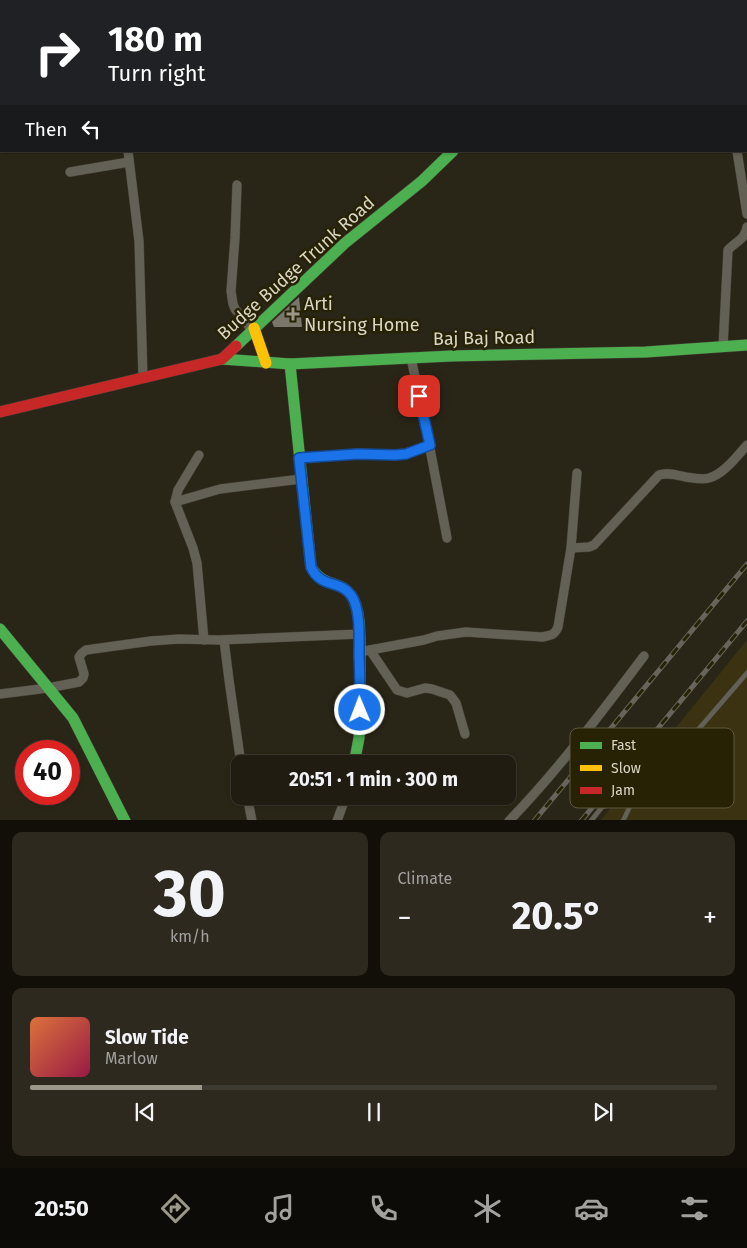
<!DOCTYPE html>
<html lang="en">
<head>
<meta charset="utf-8">
<style>
	:root { --surface:#201c11; --page:#2d291f; --text:#f1f3f6; --muted:#a2a19f; --line:#3d3a31; --accent:#9c9889 }
	body { margin:0; font-family:"Fira Sans",sans-serif; background:var(--page); color:var(--text); height:100vh; display:flex; flex-direction:column; font-size:19px; white-space:nowrap }
	* { box-sizing:border-box; margin:0 }
	p { font-size:16px; color:var(--muted) }
	.icon { flex:none; width:28px; height:28px; fill:none; stroke:currentColor; stroke-width:2; stroke-linecap:round; stroke-linejoin:round }
	.map { position:relative; height:820px; overflow:hidden }
	.drawer { display:flex; flex-direction:column; gap:12px; padding:12px; background:#120f09; flex:1 }
	.drawer>* { flex:none }
	.banner { position:absolute; left:0px; top:0px; width:748px; height:152px; box-shadow:0 1px 4px #0004,0 0 0 1px var(--line); background:#202124; color:#fff; overflow:hidden }
	.speed { position:absolute; left:15px; top:740px; display:flex; gap:10px; font-size:25px; font-weight:700; text-align:center }
	.speed>* { display:grid; place-content:center; width:65px; height:65px; border-radius:50%; background:var(--surface); box-shadow:0 1px 4px #0004,0 0 0 1px var(--line); line-height:1 }
	.speed .limit { border:8px solid #d22; background:#fff; color:#111 }
	.pin { position:absolute; display:grid; place-items:center; width:42px; height:42px; color:#fff; margin:-21px; border-radius:10px; box-shadow:0 2px 8px #0006 }
	.me { position:absolute; width:55px; margin:-28px; rotate:359deg; stroke-linejoin:round; filter:drop-shadow(0 0 4px #0008) }
	.turn { display:flex; align-items:center; gap:18px; height:105px; padding:0 25px; font-size:22px }
	.turn .icon { width:65px; height:65px; stroke-width:2.5 }
	.turn b { display:block; font-size:35px; line-height:42px }
	.then { display:flex; align-items:center; height:48px; padding:0 25px; background:#0003; gap:10px; font-size:19px }
	.big { font-size:38px; font-weight:700; line-height:1.1 }
	.drawer .tile { flex:1; display:flex; flex-direction:column; justify-content:center; gap:8px; min-width:0; padding:0 18px; border-radius:10px; background:var(--page) }
	.drawer .dial { align-items:center; gap:0 }
	.dial b { font-size:65px; line-height:1 }
	.song { display:flex; align-items:center; gap:15px }
	.cover { width:60px; height:60px; border-radius:8px; background:linear-gradient(135deg,hsl(20 70% 55%),hsl(340 70% 35%)) }
	.played { height:5px; border-radius:2px; background:linear-gradient(90deg,var(--accent) 25%,var(--line) 25%) }
	.keys { display:flex; justify-content:space-around; direction:ltr }
	.heat { display:flex; justify-content:space-between; align-items:center; font-size:28px; direction:ltr }
	.drawer .tiles { flex:1; display:grid; gap:12px; grid-template-columns:1fr 1fr }
	.tile:last-child { grid-column:span 2 }
	.trip { position:absolute; left:231px; top:755px; width:285px; height:50px; border-radius:10px; background:var(--surface); box-shadow:0 1px 4px #0004,0 0 0 1px var(--line); font-weight:700; line-height:50px; text-align:center }
	.tab-bar { display:flex; height:80px; justify-content:space-around; align-items:center; background:#0d0b07; color:var(--muted) }
	.tab-bar .icon { width:35px; height:35px }
	.tab-bar .selected { color:var(--accent) }
	.tab-bar b { font-size:22px; color:var(--text) }
	.map>svg:first-child { display:block }
</style>
</head>
<body>
<div class="map">
<svg width="747" height="821" viewBox="0 0 747 821">
	<rect width="100%" height="100%" fill="#2a2617"/>
	<polygon fill="#3a3210" points="747,640 747,820 601,820"/>
	<polygon fill="#7a776a" points="299,297 302,327 274,327 272,322"/>
	<g fill="none" stroke-linecap="round" stroke-linejoin="round">
		<g stroke="#433f34" stroke-width="5.5">
			<g id="lane">
				<polyline points="591,821 602,807 608,805 632,802 641,796 747,673"/>
				<polyline points="623,821 632,802"/>
			</g>
		</g>
		<g stroke="#433f34" stroke-width="10">
			<g id="street">
				<polyline points="74,0 75,1"/>
				<polyline points="312,0 312,1"/>
				<polyline points="421,0 421,1"/>
				<polyline points="110,1 114,0"/>
				<polyline points="430,1 436,0"/>
				<polyline points="0,11 1,11"/>
				<polyline points="128,151 139,241 143,378"/>
				<polyline points="737,151 747,214"/>
				<polyline points="70,172 129,162"/>
				<polyline points="237,185 235,238 231,291 233,304 235,309 252,330"/>
				<path d="M723,347L728,250C736,241 745,240 747,227"/>
				<polyline points="411,358 427,433 447,538"/>
				<polyline points="199,455 178,490 175,502 193,548 197,563 204,640"/>
				<polyline points="299,458 358,453 395,455 406,454 430,445"/>
				<polyline points="175,502 220,489 301,479"/>
				<path d="M571,548L589,547L594,545L659,475C668,472 677,475 686,477C693,478 702,480 709,478C724,474 737,456 747,445"/>
				<polyline points="224,640 229,680 241,764"/>
				<polyline points="370,650 397,690 407,693 425,688 432,689 450,695 456,703 465,734"/>
				<path d="M359,652L424,640L437,636L466,632L542,637C551,635 554,636 558,627L571,548L577,473"/>
				<polyline points="0,694 48,688 79,682 83,678 84,674 79,657 82,653 86,650 151,641 179,639 218,640 360,634"/>
				<polyline points="247,796 252,821"/>
				<polyline points="337,821 346,796"/>
				<path d="M509,821C559,769 601,713 644,656"/>
			</g>
		</g>
		<g stroke="#433f34" stroke-width="12">
			<g id="fast">
				<polyline points="236,346 345,243 422,181 453,151"/>
				<polyline points="222,359 290,364 451,356 646,352 747,345"/>
				<path d="M290,364L311,567C323,588 340,580 351,595C363,613 359,646 360,667C360,685 361,703 360,722L359,738L354,764"/>
				<polyline points="0,629 73,718 125,821"/>
			</g>
		</g>
		<g stroke="#433f34" stroke-width="12">
			<g id="slow">
				<polyline points="590,1 592,0"/>
				<polyline points="254,328 266,363"/>
			</g>
		</g>
		<g stroke="#433f34" stroke-width="12">
			<polyline id="jam" points="0,412 222,359 236,346"/>
		</g>
		<use href="#lane" stroke="#636155" stroke-width="4.5"/>
		<use href="#street" stroke="#636155" stroke-width="9"/>
		<use href="#fast" stroke="#4caf50" stroke-width="11"/>
		<use href="#slow" stroke="#ffc107" stroke-width="11"/>
		<use href="#jam" stroke="#c62828" stroke-width="11"/>
		<g stroke="#67655b" stroke-width="5">
			<g id="rail">
				<polyline points="534,821 747,564"/>
				<polyline points="581,821 747,621"/>
			</g>
		</g>
		<use href="#rail" stroke="#282205" stroke-width="3" stroke-dasharray="9" stroke-linecap="butt"/>
	</g>
	<g fill="none" stroke-linecap="round" stroke-linejoin="round">
		<g stroke="#114b97" stroke-width="12">
			<path id="route" d="M360,710C360,692 360,674 359,656C359,639 361,609 351,595C340,580 320,588 311,567L299,458L358,454L395,455L406,454L430,445L419,396"/>
		</g>
		<use href="#route" stroke="#1a73e8" stroke-width="9"/>
	</g>
	<path fill="#9c9889" stroke="#282205" stroke-width="2" d="M290.5 306.5h5v5h5v5h-5v5h-5v-5h-5v-5h5z"/>
	<g text-anchor="middle" stroke-width="5" stroke-linejoin="round" paint-order="stroke">
		<g font-size="18" fill="#dad6c6" stroke="#282205">
			<text transform="translate(296 268) rotate(-42)" y="6">Budge Budge Trunk Road</text>
			<text transform="translate(484 338) rotate(-1)" y="6">Baj Baj Road</text>
		</g>
		<g font-size="18" fill="#dad6c6" stroke="#282205" text-anchor="start">
			<text x="304" y="310">Arti<tspan x="304" dy="21">Nursing Home</tspan></text>
		</g>
	</g>
	<rect x="570" y="728" width="164" height="80" rx="8" fill="#282205" stroke="#5d583f" stroke-width="1"/>
	<rect x="580" y="742" width="22" height="7" fill="#4caf50"/>
	<rect x="580" y="765" width="22" height="6" fill="#ffc107"/>
	<rect x="580" y="787" width="22" height="7" fill="#c62828"/>
	<g font-size="14" fill="#dad6c6">
		<text x="611" y="750">Fast</text>
		<text x="611" y="773">Slow</text>
		<text x="611" y="795">Jam</text>
	</g>
</svg>
<div class="speed"><div class="limit">40</div></div>
<div class="pin" style="left:419px;top:396px;background:#d93025"><svg class="icon" aria-label="arrive" viewBox="0 0 24 24"><path d="M6 21V4h12l-3 4 3 4H6"/></svg></div>
<svg class="me" style="left:360px;top:710px" viewBox="-20 -20 40 40"><circle r="17" fill="#1a73e8" stroke="#fff" stroke-width="3"/><path d="M0-11L8 9 0 5-8 9z" fill="#fff"/></svg>
<div class="trip">20:51 · 1 min · 300 m</div>
<div class="banner">
<div class="turn"><svg class="icon" aria-label="right" viewBox="0 0 24 24"><path d="M7 20v-9h11M14 6l5 5-5 5"/></svg><div><b>180 m</b>Turn right</div></div>
<div class="then">Then<svg class="icon" aria-label="left" viewBox="0 0 24 24"><path d="M17 20v-9H6M10 6l-5 5 5 5"/></svg></div>
</div>
</div>
<section class="drawer">
<div class="tiles">
<div class="tile dial"><b>30</b><p>km/h</p></div>
<div class="tile"><p>Climate</p>
<div class="heat"><a>−</a><b class="big">20.5°</b><a>+</a></div>
</div>
<div class="tile">
<div class="song"><i class="cover"></i><div><b>Slow Tide</b><p>Marlow</p></div></div>
<div class="played"></div>
<div class="keys"><svg class="icon" aria-label="previous" viewBox="0 0 24 24"><path d="M18 5L8 12l10 7zM5 5v14"/></svg><svg class="icon" aria-label="pause" viewBox="0 0 24 24"><path d="M8 5v14M16 5v14"/></svg><svg class="icon" aria-label="next" viewBox="0 0 24 24"><path d="M6 5l10 7-10 7zM19 5v14"/></svg></div>
</div>
</div>
</section>
<nav class="tab-bar">
<b>20:50</b>
<svg class="icon selected" aria-label="directions" viewBox="0 0 24 24"><path d="M12 3l9 9-9 9-9-9zM9 14v-3h6M13 9l2 2-2 2"/></svg>
<svg class="icon" aria-label="music" viewBox="0 0 24 24"><path d="M9 18V5l10-2v13"/><circle cx="6" cy="18" r="3"/><circle cx="16" cy="16" r="3"/></svg>
<svg class="icon" aria-label="phone" viewBox="0 0 24 24"><path d="M5 4h4l2 5-3 2q2 4 5 5l2-3 5 2v4C11 20 4 13 5 4z"/></svg>
<svg class="icon" aria-label="climate" viewBox="0 0 24 24"><path d="M12 3v18M4 7l16 10M4 17L20 7"/></svg>
<svg class="icon" aria-label="car" viewBox="0 0 24 24"><path d="M5 17H2v-5l4-1 3-4h7l3 4 3 1v5h-3M9 17h6M6 11h13"/><circle cx="7" cy="17" r="2"/><circle cx="17" cy="17" r="2"/></svg>
<svg class="icon" aria-label="filters" viewBox="0 0 24 24"><path d="M4 7h16M4 17h16"/><circle cx="9" cy="7" r="2"/><circle cx="15" cy="17" r="2"/></svg>
</nav>
</body>
</html>
